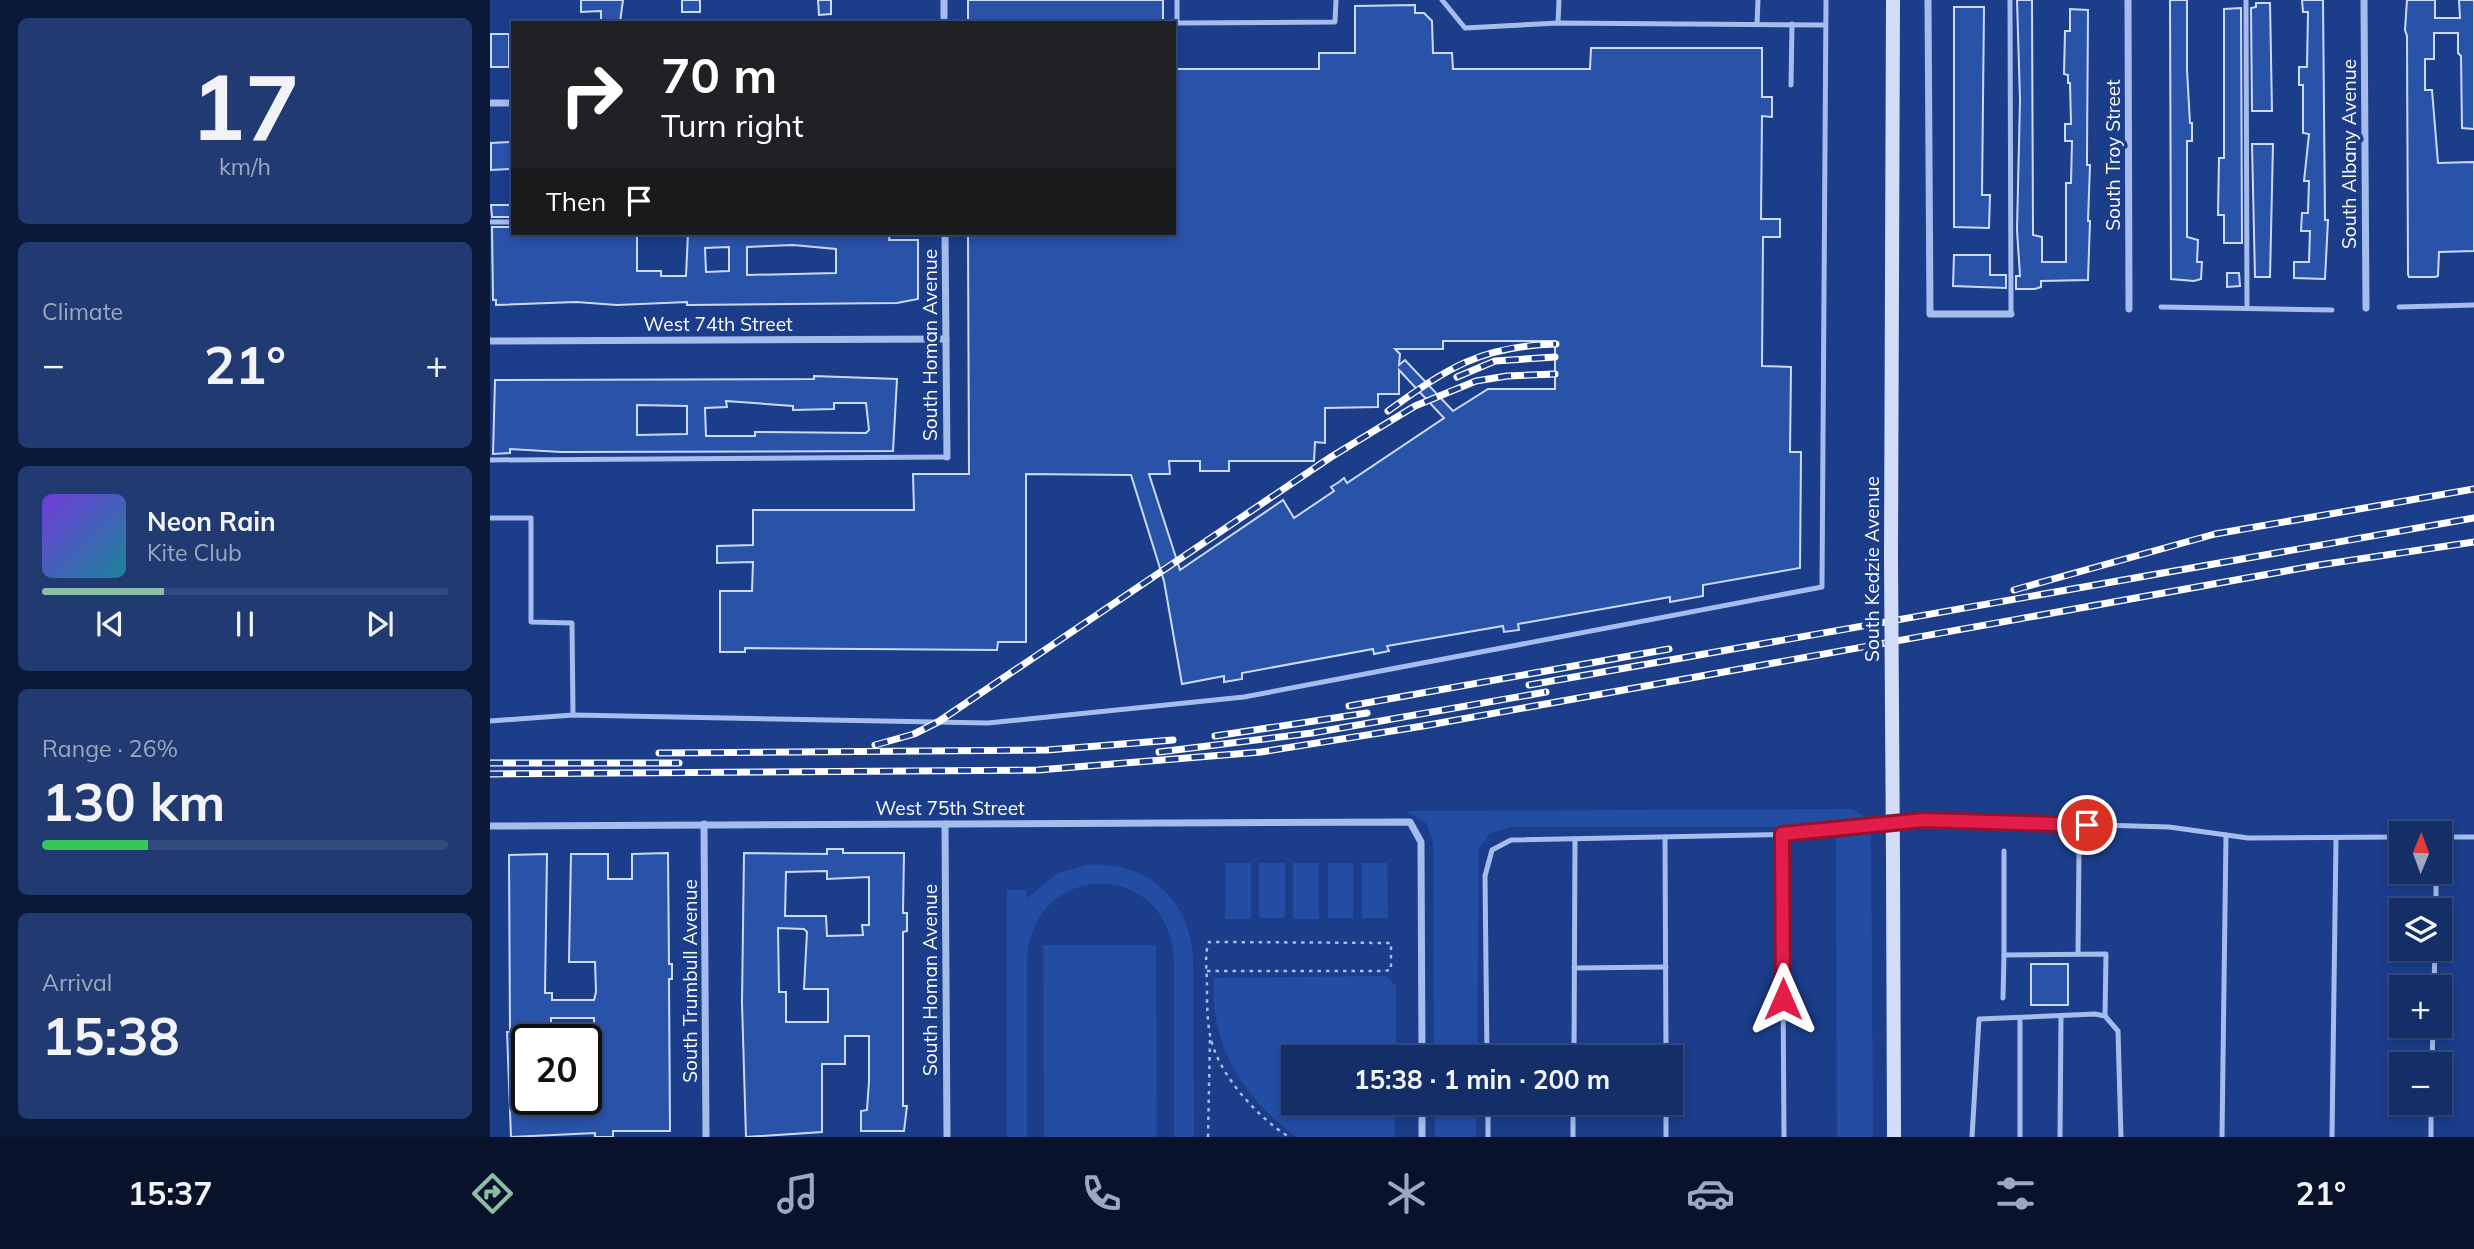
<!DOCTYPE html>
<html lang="en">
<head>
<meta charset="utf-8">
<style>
	:root { --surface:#142e68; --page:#213a71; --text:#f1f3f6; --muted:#9da8c0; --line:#334a7c; --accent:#8abfa5 }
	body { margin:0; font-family:Mulish,sans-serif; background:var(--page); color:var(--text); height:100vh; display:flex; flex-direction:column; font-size:26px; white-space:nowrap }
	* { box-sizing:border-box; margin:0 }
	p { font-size:23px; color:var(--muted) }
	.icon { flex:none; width:38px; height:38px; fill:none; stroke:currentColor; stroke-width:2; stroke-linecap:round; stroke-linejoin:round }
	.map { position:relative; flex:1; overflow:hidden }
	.drawer { display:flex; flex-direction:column; gap:18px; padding:18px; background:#0b1939; width:490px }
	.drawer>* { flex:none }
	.top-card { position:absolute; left:21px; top:21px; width:665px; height:214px; border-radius:0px; box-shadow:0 4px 10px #0003,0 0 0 2px var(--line); background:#202124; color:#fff; overflow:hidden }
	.needle { width:46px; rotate:1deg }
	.tools { position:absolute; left:1899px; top:821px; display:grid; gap:14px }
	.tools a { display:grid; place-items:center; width:63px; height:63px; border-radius:0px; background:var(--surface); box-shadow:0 4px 10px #0003,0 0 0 2px var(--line); font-size:35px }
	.speed { position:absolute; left:21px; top:1024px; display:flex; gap:14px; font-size:35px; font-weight:700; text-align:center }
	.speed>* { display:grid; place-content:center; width:91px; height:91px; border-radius:50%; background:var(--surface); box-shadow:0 4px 10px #0003,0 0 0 2px var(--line); line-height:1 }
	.speed .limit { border:4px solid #111; border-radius:10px; background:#fff; color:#111 }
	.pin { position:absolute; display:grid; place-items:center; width:60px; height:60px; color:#fff; margin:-30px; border:4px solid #fff; border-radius:50%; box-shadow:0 2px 7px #0007 }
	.me { position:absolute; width:77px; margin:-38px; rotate:0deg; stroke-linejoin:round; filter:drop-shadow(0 0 5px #0008) }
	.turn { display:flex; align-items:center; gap:24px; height:147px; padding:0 35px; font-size:32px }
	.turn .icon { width:91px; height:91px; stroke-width:2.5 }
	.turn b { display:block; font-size:49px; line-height:60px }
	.then { display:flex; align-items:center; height:66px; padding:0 35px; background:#0003; gap:14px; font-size:26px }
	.big { font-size:52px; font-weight:700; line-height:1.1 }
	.drawer .card { flex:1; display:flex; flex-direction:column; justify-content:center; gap:10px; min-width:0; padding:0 24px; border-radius:10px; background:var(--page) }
	.drawer .dial { align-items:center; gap:0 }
	.dial b { font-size:91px; line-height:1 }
	.song { display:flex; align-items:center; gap:21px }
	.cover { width:84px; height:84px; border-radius:10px; background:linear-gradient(135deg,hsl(260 70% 55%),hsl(190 70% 35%)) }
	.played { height:7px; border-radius:4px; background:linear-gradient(90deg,var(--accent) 30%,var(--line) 30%) }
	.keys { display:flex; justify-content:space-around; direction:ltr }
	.heat { display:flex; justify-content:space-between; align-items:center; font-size:38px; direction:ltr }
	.charge { height:10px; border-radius:5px; background:linear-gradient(90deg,#34c759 26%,var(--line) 0) }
	.trip { position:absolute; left:791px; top:1045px; width:402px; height:70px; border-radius:0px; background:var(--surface); box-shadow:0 4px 10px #0003,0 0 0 2px var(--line); font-weight:700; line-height:70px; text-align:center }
	.tab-bar { display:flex; height:112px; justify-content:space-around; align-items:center; background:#08122a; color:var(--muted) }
	.tab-bar .icon { width:49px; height:49px }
	.tab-bar .selected { color:var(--accent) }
	.tab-bar b { font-size:32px; color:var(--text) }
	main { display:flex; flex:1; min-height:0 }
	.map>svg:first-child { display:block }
</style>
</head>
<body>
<main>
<section class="drawer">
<div class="card dial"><b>17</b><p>km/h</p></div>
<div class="card"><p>Climate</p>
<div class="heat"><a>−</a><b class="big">21°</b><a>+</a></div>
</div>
<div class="card">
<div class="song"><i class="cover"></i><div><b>Neon Rain</b><p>Kite Club</p></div></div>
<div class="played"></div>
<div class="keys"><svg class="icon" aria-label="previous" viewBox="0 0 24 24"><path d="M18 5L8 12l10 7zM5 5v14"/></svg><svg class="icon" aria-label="pause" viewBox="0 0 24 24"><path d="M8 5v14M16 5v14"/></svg><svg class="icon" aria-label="next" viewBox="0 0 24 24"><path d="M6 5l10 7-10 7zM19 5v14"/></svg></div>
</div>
<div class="card"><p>Range · 26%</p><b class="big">130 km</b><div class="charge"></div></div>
<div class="card"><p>Arrival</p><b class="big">15:38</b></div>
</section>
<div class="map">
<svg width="1984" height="1137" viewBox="0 0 1984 1137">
	<rect width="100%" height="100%" fill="#1b3d8a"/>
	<g fill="#234da3">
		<polygon points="1363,809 1381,821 1317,827 1022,827 1000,833 989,848 987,1057 944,1057 943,842 936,823 916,811"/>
		<polygon points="1381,834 1383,1137 1347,1137 1346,838"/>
		<rect x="735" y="863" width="26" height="56"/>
		<rect x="769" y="863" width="26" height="55"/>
		<rect x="803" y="863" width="26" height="56"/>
		<rect x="838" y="863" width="25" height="55"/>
		<polygon points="872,863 897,863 898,918 872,918"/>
		<path d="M596,865C655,860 699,897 703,957L704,1137H684V957C677,860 546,859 537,956V1137H517V890H536L537,898L568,873Z"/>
		<polygon points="666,945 667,1137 554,1137 553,945"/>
		<path d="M896,976L906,986V1057H803V1102L905,1103V1137H806C754,1098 719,1045 724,978Z"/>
		<rect x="945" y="1103" width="41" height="34"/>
	</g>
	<g fill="#2952a9" stroke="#cbdaf9" stroke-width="2" fill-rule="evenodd">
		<polygon points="91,0 133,0 130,22 111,22 111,11 91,12"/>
		<rect x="192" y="0" width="18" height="12"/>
		<polygon points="328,0 341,0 341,14 329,15"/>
		<rect x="478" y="0" width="195" height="23"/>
		<polygon points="1527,0 1542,0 1543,235 1552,237 1552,262 1576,262 1576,183 1581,183 1582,141 1575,141 1575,124 1581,124 1580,83 1578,83 1578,75 1574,74 1575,31 1580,31 1580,9 1598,10 1597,155 1597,165 1600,165 1598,221 1600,221 1598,280 1551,281 1551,287 1545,289 1526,289 1526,276 1530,276 1527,230 1530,100"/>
		<polygon points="1680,0 1697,0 1697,70 1700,123 1702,123 1702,141 1697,141 1697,237 1708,240 1707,262 1712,262 1711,279 1704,281 1681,279"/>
		<polygon points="1812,0 1833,0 1835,220 1838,220 1835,279 1804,278 1804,262 1819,262 1820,231 1811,231 1812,213 1818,213 1819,181 1814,181 1819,134 1813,133 1813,85 1809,85 1809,67 1817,67 1818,12 1813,12"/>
		<polygon points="1917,0 1945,0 1945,18 1970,18 1969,0 1984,0 1984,129 1972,128 1971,56 1968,53 1968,33 1944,33 1944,59 1935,59 1935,90 1942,90 1948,163 1984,162 1984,251 1949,252 1948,276 1945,277 1919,277 1918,274 1917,36 1915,30"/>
		<polygon points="1766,3 1780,3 1782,111 1762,111 1761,8 1766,7"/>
		<path d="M925,5V13H934L942,21L943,53H962L963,69H1100L1101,48H1272V97H1282V117L1272,116L1271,219H1290V237H1273L1272,366L1301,367L1300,452H1311L1310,568L1213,585V596L1180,602V597L1028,624L1029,630L1014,632L1013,626L897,646L899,651L884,654L883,649L752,673V679L734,682V676L692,684L674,581L641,475L536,474V642H508L507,650L255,648V652H230V591H262L263,562L227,563V546L263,545V510H424L423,474H479L478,233H684V69H829V53H865V6ZM953,341H1065V389H998L963,411L915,360L909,365L910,354L905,349H953ZM909,370L954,418L857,483L854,478L849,482L841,487L844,491L804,518L793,500L690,570L659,474H680L679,461H710V471H739V461H824L825,442L835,443V408L888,407V394H909Z"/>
		<polygon points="1464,7 1494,7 1492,195 1500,195 1499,228 1464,227"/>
		<polygon points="1751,8 1752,243 1734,243 1734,215 1728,215 1729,158 1734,158 1734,9"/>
		<rect x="1" y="34" width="18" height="33"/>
		<polygon points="21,142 21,169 1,170 1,143"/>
		<polygon points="1762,144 1783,144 1780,277 1765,277"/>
		<polygon points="1,205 20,205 20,217 2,217"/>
		<path d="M2,227H20L21,233L147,234V271H171V276H196L198,233H400L399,240H428V299L407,303L197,305V302L127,305L86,302L6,305V300H3ZM303,245L346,249V273L257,275V247ZM239,247V271L216,272L215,248Z"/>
		<polygon points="1464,255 1500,255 1500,275 1516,275 1516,288 1463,286"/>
		<polygon points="1737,273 1749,273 1750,286 1737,287"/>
		<path d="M324,376L407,379L403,451L71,452L20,449V453L3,454L5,380L324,379ZM236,401L303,406V410L344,409V403H376L379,430L376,433L265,432V436H216L215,408L237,407ZM147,405L197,406V434L147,435Z"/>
		<path d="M337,849H353V853H414L413,913H417V931L413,932V1106H417L414,1131H371V1111L377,1110L379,1081V1036H355V1064H332V1132L256,1137L252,1003L254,853L337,854ZM337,871V879L379,877V925H372L373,935L337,936L336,916H295L296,872ZM288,928L314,929L317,932L314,989H338V1022H296V992H289Z"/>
		<path d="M178,853L179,964H182V979H179L180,1131H123V1137H105V1133L21,1137L17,1032H20L19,855L57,854L55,993H62V1000H104L106,992L105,962H79L81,854H118V879H142V854ZM61,1018H104L105,1087H96V1099H80L81,1108H57V1099H37V1040H61Z"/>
		<rect x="1541" y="964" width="37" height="41"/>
	</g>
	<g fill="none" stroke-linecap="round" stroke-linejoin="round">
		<g stroke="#a5bced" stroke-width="2.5" stroke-dasharray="3.5 5" stroke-linecap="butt">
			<path d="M717,971H894L901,970V943L730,942H719C714,954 717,972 717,985C717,1002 717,1019 720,1035C727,1073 767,1117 799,1137"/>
			<polyline points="718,1137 720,1037"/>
		</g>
		<g stroke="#a5bced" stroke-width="5">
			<polyline points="687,0 687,23 845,22 846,0"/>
			<polyline points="952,0 975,28 1068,23 1335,25"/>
			<polyline points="1520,0 1521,314"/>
			<polyline points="1756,0 1757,308"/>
			<polyline points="1068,23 1069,0"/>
			<polyline points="1267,24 1268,0"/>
			<polyline points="1301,85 1302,24"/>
			<polyline points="0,222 23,222"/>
			<polyline points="1671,307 1842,310"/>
			<polyline points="1909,307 1984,305"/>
			<polyline points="0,460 457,457"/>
			<polyline points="0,518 41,518 41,622 82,623 83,715"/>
			<polyline points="0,721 83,715 498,723 754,697 1332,587 1336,0"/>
			<polyline points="1292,834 1294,1137"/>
			<polyline points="1175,837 1176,1057"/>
			<polyline points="1950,837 1984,837"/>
			<polyline points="1514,851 1514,955 1616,954 1615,1016"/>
			<polyline points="1946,910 1946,872"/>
			<polyline points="1588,954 1589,850"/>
			<polyline points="1084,968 1176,967"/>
			<polyline points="1944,987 1945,948"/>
			<polyline points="1513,998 1514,955"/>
			<polyline points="997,1057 995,876 1002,850 1021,840 1313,834 1434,820 1679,827 1758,838 1911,837"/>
			<polyline points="1084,1057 1085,839"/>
			<polyline points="1942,1064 1943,1026"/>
			<polyline points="998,1102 998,1137"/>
			<polyline points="1176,1102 1176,1137"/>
			<polyline points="1083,1137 1083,1102"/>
			<polyline points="1482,1137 1489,1019 1605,1014 1615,1016 1628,1031 1631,1137"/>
			<polyline points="1530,1137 1530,1018"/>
			<polyline points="1570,1137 1571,1016"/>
			<polyline points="1732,1137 1736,835"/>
			<polyline points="1842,1137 1846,838"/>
			<polyline points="1941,1137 1941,1102"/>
		</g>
		<g stroke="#a5bced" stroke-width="7">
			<polyline points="454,0 454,23"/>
			<polyline points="1438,0 1440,314 1521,314"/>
			<polyline points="1638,0 1639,309"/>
			<polyline points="1874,0 1876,308"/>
			<polyline points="0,103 23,103"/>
			<polyline points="455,233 457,457"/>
			<polyline points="0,341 456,339"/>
			<polyline points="214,824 216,1137"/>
			<polyline points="455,824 457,1137"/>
			<polyline points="0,826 920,822 931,842 932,1057"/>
			<polyline points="932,1102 932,1137"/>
		</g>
		<g stroke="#d2def9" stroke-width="14">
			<polyline points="1401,558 1403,0"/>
			<polyline points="1403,859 1404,1137"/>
		</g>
		<g stroke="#fff" stroke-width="7">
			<g id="rail">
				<polyline points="967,377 1005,361 1065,357"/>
				<path d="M898,411C958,368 990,346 1066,344"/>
				<polyline points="1524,590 1725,534 1984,489"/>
				<polyline points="1039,685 1984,518"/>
				<polyline points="859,706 1179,649"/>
				<polyline points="725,736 877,713"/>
				<polyline points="385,745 424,734 448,722 841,457 925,406 986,381 1017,376 1065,374"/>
				<polyline points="669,752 822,733 1056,692"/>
				<polyline points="169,753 557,750 683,740"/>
				<polyline points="0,763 189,763"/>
				<polyline points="0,774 548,770 771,752 933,726 1829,565 1984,542"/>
			</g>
		</g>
		<use href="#rail" stroke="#1b3d8a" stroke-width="4.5" stroke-dasharray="13" stroke-linecap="butt"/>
		<polyline stroke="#d2def9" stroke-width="14" points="1401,558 1403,859"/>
	</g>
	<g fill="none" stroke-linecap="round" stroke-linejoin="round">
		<g stroke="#92132f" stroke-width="18">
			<polyline id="route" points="1293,999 1292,834 1434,820 1597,825"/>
		</g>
		<use href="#route" stroke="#e11d48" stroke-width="12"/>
	</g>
	<g text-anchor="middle" stroke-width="7" stroke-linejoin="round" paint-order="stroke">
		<g font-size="19" fill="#fff" stroke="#1b3d8a">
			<text transform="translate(1859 154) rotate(-90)" y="7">South Albany Avenue</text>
			<text transform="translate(1623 155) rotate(-90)" y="7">South Troy Street</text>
			<text x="228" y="331">West 74th Street</text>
			<text transform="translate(440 345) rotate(-90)" y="7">South Homan Avenue</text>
			<text transform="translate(1382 569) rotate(-90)" y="7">South Kedzie Avenue</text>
			<text x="460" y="815">West 75th Street</text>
			<text transform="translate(440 980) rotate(-90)" y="7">South Homan Avenue</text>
			<text transform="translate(200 981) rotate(-90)" y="7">South Trumbull Avenue</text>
		</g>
	</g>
</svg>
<div class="tools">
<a><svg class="needle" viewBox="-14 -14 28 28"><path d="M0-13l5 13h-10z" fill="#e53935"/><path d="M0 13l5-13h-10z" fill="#9da8c0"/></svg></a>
<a><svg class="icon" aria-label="layers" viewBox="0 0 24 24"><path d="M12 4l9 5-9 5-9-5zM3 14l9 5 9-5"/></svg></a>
<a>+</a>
<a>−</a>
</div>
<div class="speed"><div class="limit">20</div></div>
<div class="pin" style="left:1597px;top:825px;background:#d93025"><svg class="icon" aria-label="arrive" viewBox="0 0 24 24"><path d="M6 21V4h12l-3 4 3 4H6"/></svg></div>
<svg class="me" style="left:1293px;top:999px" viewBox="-20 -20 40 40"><path d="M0-17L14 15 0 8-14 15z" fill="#e11d48" stroke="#fff" stroke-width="4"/></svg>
<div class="trip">15:38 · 1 min · 200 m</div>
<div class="top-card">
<div class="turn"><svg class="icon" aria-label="right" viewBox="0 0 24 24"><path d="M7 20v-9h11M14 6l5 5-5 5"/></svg><div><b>70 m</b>Turn right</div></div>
<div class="then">Then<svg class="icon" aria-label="arrive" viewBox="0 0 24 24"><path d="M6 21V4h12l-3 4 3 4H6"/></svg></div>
</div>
</div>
</main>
<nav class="tab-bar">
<b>15:37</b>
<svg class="icon selected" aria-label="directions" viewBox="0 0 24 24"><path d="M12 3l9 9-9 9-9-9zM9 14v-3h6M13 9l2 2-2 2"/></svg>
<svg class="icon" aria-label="music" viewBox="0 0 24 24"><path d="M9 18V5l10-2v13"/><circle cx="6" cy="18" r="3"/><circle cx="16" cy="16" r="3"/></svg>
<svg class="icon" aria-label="phone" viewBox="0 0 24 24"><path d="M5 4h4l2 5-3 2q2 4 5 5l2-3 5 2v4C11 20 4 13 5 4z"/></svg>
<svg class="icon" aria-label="climate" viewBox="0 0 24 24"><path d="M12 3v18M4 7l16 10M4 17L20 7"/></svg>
<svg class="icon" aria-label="car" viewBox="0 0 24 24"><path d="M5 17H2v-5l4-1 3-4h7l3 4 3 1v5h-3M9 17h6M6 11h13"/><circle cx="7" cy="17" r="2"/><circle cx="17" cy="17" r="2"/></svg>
<svg class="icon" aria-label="filters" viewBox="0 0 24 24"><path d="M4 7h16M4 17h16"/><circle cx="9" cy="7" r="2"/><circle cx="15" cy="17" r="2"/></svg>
<b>21°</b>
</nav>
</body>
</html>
